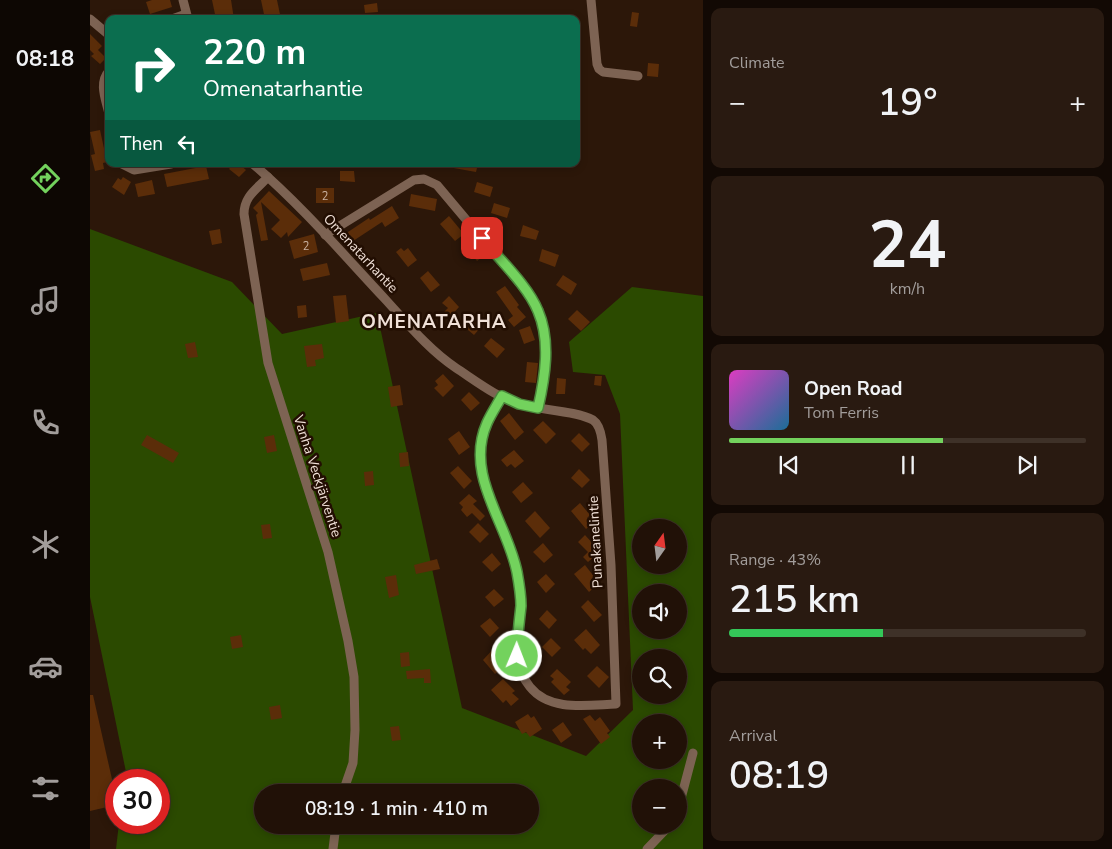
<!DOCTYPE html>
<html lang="en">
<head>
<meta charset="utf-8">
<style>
	:root { --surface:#211107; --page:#291a11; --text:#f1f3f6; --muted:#a29d9b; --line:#3e3128; --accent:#73d25d }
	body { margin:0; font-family:"Nunito Sans",sans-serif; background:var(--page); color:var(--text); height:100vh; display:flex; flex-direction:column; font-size:19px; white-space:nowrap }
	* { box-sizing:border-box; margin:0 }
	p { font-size:16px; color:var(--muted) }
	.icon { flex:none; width:28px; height:28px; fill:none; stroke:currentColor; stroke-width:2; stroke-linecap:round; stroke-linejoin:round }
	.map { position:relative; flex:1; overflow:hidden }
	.drawer { display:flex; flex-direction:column; gap:8px; padding:8px; background:#120904; width:409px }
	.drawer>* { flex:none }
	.hud { position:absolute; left:15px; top:15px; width:475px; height:152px; border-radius:10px; box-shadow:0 2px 8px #0003,0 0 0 1px var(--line); background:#0b6e4f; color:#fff; overflow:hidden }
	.needle { width:32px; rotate:14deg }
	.tools { position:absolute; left:542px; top:519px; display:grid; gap:10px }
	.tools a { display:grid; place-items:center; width:55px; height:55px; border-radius:50%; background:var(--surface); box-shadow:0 2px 8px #0003,0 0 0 1px var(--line); font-size:25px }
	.speed { position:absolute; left:15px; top:769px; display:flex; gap:10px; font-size:25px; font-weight:700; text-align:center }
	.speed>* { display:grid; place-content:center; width:65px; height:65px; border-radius:50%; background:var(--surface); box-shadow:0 2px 8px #0003,0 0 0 1px var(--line); line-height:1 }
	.speed .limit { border:8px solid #d22; background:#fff; color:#111 }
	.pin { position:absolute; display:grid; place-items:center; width:42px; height:42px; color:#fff; margin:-21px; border-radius:10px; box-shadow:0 2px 8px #0006 }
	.me { position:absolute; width:55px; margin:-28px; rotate:1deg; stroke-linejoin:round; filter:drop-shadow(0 0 4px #0008) }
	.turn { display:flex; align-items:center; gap:18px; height:105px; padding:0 15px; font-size:22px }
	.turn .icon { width:65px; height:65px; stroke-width:2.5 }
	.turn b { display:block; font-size:35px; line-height:42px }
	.then { display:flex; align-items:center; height:48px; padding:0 15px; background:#0003; gap:10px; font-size:19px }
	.big { font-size:38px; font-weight:600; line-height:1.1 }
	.drawer .widget { flex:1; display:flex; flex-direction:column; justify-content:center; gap:8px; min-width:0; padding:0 18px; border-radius:10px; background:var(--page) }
	.drawer .dial { align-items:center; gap:0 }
	.dial b { font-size:65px; line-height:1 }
	.song { display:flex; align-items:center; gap:15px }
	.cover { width:60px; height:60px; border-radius:8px; background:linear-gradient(135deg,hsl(310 70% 55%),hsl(200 70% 35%)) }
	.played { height:5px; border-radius:2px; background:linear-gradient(90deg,var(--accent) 60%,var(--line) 60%) }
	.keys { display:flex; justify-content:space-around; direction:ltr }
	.heat { display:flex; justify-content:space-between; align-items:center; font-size:28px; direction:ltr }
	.charge { height:8px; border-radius:4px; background:linear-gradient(90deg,#34c759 43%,var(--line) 0) }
	.trip { position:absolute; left:164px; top:784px; width:285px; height:50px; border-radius:25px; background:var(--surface); box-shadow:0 2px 8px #0003,0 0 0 1px var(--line); font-weight:600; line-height:50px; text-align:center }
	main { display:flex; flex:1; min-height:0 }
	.dock { display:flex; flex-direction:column; width:90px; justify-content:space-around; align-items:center; background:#0d0703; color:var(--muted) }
	.dock .icon { width:35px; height:35px }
	.dock .on { color:var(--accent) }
	.dock b { font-size:22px; color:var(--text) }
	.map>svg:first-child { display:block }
</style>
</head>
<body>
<main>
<nav class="dock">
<b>08:18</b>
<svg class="icon on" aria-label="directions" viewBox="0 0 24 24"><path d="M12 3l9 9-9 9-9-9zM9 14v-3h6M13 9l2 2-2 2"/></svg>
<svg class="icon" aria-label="music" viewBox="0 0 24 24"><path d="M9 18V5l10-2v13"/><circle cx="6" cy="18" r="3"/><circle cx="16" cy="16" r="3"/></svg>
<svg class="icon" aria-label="phone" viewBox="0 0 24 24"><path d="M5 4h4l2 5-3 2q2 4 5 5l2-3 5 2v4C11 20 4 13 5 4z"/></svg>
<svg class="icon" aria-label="climate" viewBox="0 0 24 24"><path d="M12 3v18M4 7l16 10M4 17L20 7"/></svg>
<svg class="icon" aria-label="car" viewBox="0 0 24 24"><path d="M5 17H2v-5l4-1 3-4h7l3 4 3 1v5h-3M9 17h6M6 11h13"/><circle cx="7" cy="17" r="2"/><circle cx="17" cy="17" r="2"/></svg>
<svg class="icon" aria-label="filters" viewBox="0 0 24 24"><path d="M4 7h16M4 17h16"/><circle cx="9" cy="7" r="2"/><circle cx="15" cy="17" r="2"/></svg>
</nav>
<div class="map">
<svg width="614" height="849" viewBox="0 0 614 849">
	<rect width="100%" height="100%" fill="#2c1709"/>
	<path fill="#2b4a00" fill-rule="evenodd" d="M0,229L142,282L192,334L287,313L372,708L496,756L543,710L530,414L515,375L483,372L479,342L542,287L613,296V849H26L29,823L69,822V780H35L36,772L0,597ZM551,528H589V565H551ZM551,592H589V630H551ZM551,658H589V695H551ZM551,722H589V760H551ZM551,788H589V825H551ZM172,792H440V825H172Z"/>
	<g fill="#5b2d09">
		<polygon points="62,0 80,0 82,7 60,14 56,2"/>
		<polygon points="122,0 141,0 144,19 126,19"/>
		<polygon points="171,0 187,0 191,19 175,19"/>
		<polygon points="287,3 288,12 275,13 274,5"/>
		<polygon points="542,12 549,13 547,27 540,26"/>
		<polygon points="0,34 12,46 8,50 16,58 10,64 1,56 4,54 0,50"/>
		<polygon points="558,63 569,64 568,77 557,76"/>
		<polygon points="10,130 17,162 13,163 14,169 5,171 1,155 5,154 0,132"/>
		<polygon points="143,164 149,164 156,170 149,177 139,169"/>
		<polygon points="359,164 388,164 386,172 358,167"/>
		<polygon points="116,166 119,179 77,187 74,174"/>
		<polygon points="250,171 264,171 265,182 250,181"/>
		<polygon points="33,177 41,182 34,195 22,187 28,178 31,180"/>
		<polygon points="62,180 65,194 48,197 45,184"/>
		<polygon points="387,182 403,187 400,197 384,192"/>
		<rect x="226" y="188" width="18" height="15"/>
		<polygon points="179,191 212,222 198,237 197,232 191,238 181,229 190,220 171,202 178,240 171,241 166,215 168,213 163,208"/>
		<polygon points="321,194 347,199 345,211 319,206"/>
		<polygon points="404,203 420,208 417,218 401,213"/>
		<polygon points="302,206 309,218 295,227 292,222 260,243 255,234 279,218 280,220"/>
		<polygon points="359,216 374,234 365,241 350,224"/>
		<polygon points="433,225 449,231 446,240 430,236"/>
		<polygon points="130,229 132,243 122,245 119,231"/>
		<polygon points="224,234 228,252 204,259 199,241"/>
		<polygon points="385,242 395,255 387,261 377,248"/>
		<polygon points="311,248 314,251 318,248 327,260 318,267 306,252"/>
		<polygon points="452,249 469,255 465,267 449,261"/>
		<polygon points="237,263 240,275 213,281 210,269"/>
		<polygon points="338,271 350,285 341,292 330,278"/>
		<polygon points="473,275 487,284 481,295 466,285"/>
		<polygon points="415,286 429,305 427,307 436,317 424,327 418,320 423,316 406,292"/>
		<polygon points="256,295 259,321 246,323 243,296"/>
		<polygon points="359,296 369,307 360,317 354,312 358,308 352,303"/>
		<polygon points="216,305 217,317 208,318 207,306"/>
		<polygon points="487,310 500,322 491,331 478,319"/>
		<polygon points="378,316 391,327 384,335 371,324"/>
		<polygon points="440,326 445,340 434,344 429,330"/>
		<polygon points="401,338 415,349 407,358 394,346"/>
		<polygon points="105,342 108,357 98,358 95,344"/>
		<polygon points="232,344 234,358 225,360 226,366 217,367 214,346"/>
		<polygon points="437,362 448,363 446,383 435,382"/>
		<polygon points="353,374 364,386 353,397 344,388 348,385 345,381"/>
		<polygon points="505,376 512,376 511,386 504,385"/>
		<polygon points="467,378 476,379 475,394 466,394"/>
		<polygon points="310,385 313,405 301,407 298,387"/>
		<polygon points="379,392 390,403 381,411 371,400"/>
		<polygon points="419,413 434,432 425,440 410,421"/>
		<polygon points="453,421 466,434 456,444 443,430"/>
		<polygon points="369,431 380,447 369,455 358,439"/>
		<polygon points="489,433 500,444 492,452 481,441"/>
		<polygon points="57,435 89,453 83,463 51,445"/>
		<polygon points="184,435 187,451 177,453 174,437"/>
		<polygon points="424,450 434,461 425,468 421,464 417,467 411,460"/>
		<polygon points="318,452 319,466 310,467 309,453"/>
		<polygon points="368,466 382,481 374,489 360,473"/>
		<polygon points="489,469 500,480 492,488 481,478"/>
		<polygon points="283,471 284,485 275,486 274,472"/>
		<polygon points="433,482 443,493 431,503 422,492"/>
		<polygon points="379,494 387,501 383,504 395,516 390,521 382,513 377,517 371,510 373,507 369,503"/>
		<polygon points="490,503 500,515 497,518 502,524 496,529 481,511"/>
		<polygon points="445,511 460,528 450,538 435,521"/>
		<polygon points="388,523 399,534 390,543 379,532"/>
		<polygon points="180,524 182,538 173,539 171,525"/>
		<polygon points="495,535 506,547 502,550 506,555 498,562 493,557 498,552 488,542"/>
		<polygon points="453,543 463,555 454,563 443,552"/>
		<polygon points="402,553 411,564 402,572 392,562"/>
		<polygon points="347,559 350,569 326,574 324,565"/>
		<polygon points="495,565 509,583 499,592 484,574"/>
		<polygon points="456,574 465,584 456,593 447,582"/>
		<polygon points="306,575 309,595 299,598 295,577"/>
		<polygon points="404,589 414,599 404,607 395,597"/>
		<polygon points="498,600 512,615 504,622 491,607"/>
		<polygon points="457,610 467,620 459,629 449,619"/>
		<polygon points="400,618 409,628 400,637 390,626"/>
		<polygon points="496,629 510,645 501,654 495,648 493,650 484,640"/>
		<polygon points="151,635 153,647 142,649 140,637"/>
		<polygon points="461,638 471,648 462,657 452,647"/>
		<polygon points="405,647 418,662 405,674 393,660"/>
		<polygon points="319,652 320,666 311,667 310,653"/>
		<polygon points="507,666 519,677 509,688 497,676"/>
		<polygon points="340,669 341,683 334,683 334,678 317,679 316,671"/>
		<polygon points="467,669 481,682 476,687 480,690 474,695 461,682 464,679 460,676"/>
		<polygon points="413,679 425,691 422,693 429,699 421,706 416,700 413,703 401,690"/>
		<polygon points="0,695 3,695 26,797 26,805 0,811"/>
		<polygon points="190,705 192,718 181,720 179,707"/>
		<polygon points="438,714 441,718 444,716 452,729 440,737 436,732 432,734 425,722"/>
		<polygon points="500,715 505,721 510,717 520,731 517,733 520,737 511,744 493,719"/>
		<polygon points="473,722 482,735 471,743 462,730"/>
		<polygon points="309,726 311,740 302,741 300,727"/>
	</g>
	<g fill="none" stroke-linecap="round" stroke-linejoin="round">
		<g stroke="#7d6353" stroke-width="9">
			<polyline points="93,0 98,19"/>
			<polyline points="501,0 507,64 509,69 513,72 548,76"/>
			<polyline points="0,19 19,35"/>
			<polyline points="82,19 96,14"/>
			<path d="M19,71C8,83 16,100 19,114"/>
			<polyline points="32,164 44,170 81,164"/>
			<path d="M163,164C211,205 252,253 295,299C317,323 339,350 366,368C386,381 409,399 432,405C452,410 487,411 503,420C509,424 511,433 512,440L521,565L526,704C498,705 460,712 440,687C421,664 429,633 431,606C431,597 429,586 427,576C421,536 391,498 390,460C389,437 401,416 412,396"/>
			<path d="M178,177C167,189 154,196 154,214L178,363L238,552L258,641L264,677L265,730L263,763L253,792"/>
			<path d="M235,235L324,180L334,179L347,185L437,292C462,333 459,363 448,408"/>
			<polyline points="589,806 603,753"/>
			<polyline points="243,849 246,825"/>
			<polyline points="557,849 580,825"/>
		</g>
	</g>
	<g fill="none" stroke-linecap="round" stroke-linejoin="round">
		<g stroke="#4b883c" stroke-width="12">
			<path id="route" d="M392,238C409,259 438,286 448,311C461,341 455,377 448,408L429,404L412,396C407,405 401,414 397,423C374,475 417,522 427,572C429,583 431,596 431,606C429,623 427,639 427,656"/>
		</g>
		<use href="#route" stroke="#73d25d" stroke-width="9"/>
	</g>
	<g text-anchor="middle" stroke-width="5" stroke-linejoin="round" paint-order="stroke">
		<g font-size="11" fill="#ccb4a4">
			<text x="235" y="200">2</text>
			<text x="216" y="250">2</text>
		</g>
		<g font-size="14" fill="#f1e1d8" stroke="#220e02">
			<text transform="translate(271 253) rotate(47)" y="5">Omenatarhantie</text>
			<text transform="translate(228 476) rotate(72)" y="5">Vanha Veckjärventie</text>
			<text transform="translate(505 542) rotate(-93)" y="5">Punakanelintie</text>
		</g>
		<g font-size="19" font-weight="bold" letter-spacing="1" fill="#f1e1d8" stroke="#220e02">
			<text x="344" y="328">OMENATARHA</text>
		</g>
	</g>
</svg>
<div class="tools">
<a><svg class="needle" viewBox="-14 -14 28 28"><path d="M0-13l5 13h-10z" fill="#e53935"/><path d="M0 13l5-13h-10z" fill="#a29d9b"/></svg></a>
<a><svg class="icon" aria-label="sound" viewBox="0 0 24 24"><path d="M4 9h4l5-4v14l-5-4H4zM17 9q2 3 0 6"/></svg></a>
<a><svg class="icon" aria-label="search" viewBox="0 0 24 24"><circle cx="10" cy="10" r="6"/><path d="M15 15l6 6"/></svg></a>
<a>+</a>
<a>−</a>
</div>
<div class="speed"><div class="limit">30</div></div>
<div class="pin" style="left:392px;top:238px;background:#d93025"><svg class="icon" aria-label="arrive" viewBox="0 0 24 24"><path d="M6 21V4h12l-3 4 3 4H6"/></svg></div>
<svg class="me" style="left:427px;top:656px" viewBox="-20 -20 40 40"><circle r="17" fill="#73d25d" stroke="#fff" stroke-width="3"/><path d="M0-11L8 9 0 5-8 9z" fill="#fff"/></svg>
<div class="trip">08:19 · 1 min · 410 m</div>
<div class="hud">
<div class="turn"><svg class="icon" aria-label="right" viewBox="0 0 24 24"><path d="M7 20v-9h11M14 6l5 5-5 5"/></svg><div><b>220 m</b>Omenatarhantie</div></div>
<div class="then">Then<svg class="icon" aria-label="left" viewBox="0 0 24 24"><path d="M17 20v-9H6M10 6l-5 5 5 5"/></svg></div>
</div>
</div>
<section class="drawer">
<div class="widget"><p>Climate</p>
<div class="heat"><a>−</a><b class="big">19°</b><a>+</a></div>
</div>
<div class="widget dial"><b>24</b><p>km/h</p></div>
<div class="widget">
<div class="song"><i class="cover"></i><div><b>Open Road</b><p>Tom Ferris</p></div></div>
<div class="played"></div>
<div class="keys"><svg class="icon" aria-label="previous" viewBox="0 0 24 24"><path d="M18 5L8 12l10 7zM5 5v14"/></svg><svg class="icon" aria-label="pause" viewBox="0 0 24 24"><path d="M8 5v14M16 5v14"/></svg><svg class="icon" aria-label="next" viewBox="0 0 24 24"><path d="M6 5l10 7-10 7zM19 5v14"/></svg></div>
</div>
<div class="widget"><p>Range · 43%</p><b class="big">215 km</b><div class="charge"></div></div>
<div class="widget"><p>Arrival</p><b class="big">08:19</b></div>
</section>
</main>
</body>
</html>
